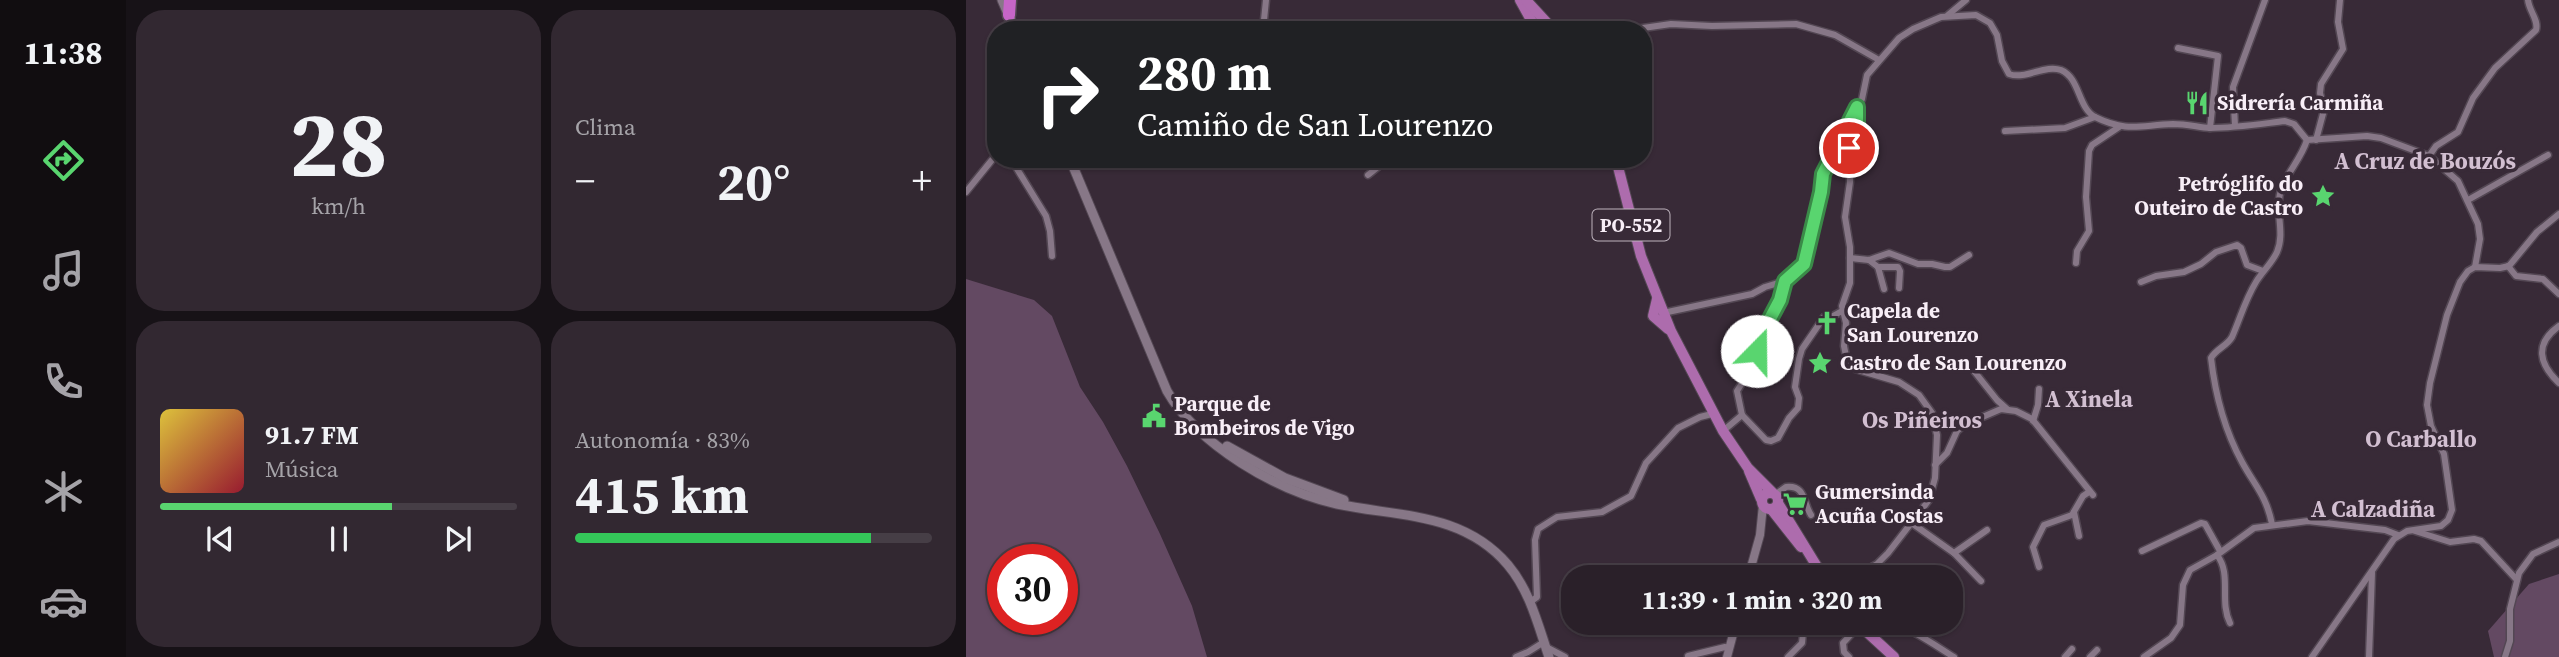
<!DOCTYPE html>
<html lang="es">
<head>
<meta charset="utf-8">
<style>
	:root { --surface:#2a2029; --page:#322831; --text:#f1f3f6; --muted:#a5a3a8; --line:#463e46; --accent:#59d56f }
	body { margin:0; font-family:"Source Serif 4",serif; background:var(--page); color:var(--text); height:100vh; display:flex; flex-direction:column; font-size:26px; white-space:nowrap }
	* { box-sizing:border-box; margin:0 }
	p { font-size:23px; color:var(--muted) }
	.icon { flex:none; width:38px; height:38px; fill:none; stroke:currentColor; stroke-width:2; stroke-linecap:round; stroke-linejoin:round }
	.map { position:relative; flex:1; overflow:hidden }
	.sheet { display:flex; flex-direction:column; gap:10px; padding:10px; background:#171217; width:840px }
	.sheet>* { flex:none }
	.guide { position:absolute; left:21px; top:21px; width:665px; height:147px; border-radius:28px; box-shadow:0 2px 5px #0004,0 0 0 2px var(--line); background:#202124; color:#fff; overflow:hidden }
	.speed { position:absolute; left:21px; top:544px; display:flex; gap:14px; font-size:35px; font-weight:700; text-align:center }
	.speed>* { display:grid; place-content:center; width:91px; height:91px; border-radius:50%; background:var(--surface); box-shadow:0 2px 5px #0004,0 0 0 2px var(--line); line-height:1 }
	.speed .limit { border:10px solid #d22; background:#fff; color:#111 }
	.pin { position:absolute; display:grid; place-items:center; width:60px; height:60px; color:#fff; margin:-30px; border:4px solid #fff; border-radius:50%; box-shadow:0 2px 7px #0007 }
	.me { position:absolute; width:77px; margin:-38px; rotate:22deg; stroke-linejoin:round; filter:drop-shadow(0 0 5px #0008) }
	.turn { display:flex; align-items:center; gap:24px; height:147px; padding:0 35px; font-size:32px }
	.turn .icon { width:91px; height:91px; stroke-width:2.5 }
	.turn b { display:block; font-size:49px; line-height:60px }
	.big { font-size:52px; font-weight:700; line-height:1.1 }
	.sheet .widget { flex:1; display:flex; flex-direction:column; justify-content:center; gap:10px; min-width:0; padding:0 24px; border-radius:28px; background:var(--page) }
	.sheet .dial { align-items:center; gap:0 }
	.dial b { font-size:91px; line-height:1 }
	.song { display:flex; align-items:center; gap:21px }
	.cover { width:84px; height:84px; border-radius:10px; background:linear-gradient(135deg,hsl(50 70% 55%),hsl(350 70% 35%)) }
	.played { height:7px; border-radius:4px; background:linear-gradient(90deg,var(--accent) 65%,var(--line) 65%) }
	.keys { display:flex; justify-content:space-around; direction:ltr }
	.heat { display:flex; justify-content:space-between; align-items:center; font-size:38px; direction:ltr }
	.charge { height:10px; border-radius:5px; background:linear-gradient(90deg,#34c759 83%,var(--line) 0) }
	.sheet .tiles { flex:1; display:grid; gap:10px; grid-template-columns:repeat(2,1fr) }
	.trip { position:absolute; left:595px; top:565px; width:402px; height:70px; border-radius:28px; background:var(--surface); box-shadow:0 2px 5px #0004,0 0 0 2px var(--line); font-weight:700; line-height:70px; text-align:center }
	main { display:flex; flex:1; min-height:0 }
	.tabs { display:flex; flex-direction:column; width:126px; justify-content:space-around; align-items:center; background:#110d10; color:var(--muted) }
	.tabs .icon { width:49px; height:49px }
	.tabs .active { color:var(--accent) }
	.tabs b { font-size:32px; color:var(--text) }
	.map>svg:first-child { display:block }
</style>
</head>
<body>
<main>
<nav class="tabs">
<b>11:38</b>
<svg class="icon active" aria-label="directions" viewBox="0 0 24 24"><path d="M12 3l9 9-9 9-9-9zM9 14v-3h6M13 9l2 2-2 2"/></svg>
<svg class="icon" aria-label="music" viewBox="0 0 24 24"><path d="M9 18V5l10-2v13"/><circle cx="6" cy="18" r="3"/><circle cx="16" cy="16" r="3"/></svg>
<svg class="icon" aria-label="phone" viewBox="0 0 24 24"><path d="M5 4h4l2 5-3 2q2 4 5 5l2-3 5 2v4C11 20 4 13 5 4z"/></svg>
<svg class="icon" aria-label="climate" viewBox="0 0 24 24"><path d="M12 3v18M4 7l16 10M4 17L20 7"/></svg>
<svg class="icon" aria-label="car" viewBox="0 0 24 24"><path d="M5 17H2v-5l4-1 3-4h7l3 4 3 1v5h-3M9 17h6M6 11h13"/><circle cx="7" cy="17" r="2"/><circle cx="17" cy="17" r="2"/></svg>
</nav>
<section class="sheet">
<div class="tiles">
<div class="widget dial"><b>28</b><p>km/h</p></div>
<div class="widget"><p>Clima</p>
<div class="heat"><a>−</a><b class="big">20°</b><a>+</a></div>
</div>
<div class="widget">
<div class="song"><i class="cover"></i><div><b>91.7 FM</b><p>Música</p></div></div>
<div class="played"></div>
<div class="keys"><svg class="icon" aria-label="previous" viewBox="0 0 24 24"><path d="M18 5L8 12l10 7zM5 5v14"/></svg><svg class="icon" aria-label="pause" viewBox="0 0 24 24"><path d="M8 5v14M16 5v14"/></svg><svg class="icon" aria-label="next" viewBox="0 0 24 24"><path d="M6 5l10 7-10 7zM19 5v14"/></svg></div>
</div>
<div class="widget"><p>Autonomía · 83%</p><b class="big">415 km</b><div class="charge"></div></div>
</div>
</section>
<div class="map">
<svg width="1593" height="657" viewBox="0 0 1593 657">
	<rect width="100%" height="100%" fill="#382a37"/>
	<g fill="#634962" fill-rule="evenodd">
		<path d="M0,279L68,300L86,316L114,387L137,422L161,466L194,534L226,606L241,657H0ZM96,560V620H37V560Z"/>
		<polygon points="1593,574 1593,657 1528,657 1522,631 1563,584"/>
	</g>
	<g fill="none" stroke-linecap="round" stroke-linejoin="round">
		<g stroke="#534753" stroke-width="9">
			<g id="minor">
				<polyline points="982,15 1000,0"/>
				<polyline points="297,30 300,0"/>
				<polyline points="663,30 705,24 746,26 830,24 869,35 913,60"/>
				<polyline points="1212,48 1252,56 1244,128"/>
				<polyline points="1269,126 1267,87 1299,0"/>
				<polyline points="1039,131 1099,128 1129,117"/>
				<polyline points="1350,140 1358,110 1354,93 1355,84 1377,49 1372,22 1374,0"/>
				<path d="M1463,156L1470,146L1492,132L1507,98L1529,68L1570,30C1573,20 1563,11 1562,0"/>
				<polyline points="45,159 80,216 84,231 86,256"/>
				<polyline points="402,175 422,159"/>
				<polyline points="0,192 30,155"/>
				<polyline points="1502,200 1582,155"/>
				<polyline points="884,258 903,260 923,253 952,264 966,264 979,267 984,267 1003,255"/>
				<polyline points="903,260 912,267 932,267 934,271 933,288"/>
				<polyline points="1110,263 1111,251 1123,231 1120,197 1123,151 1126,145 1153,127"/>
				<polyline points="1542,266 1550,276 1577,279 1593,294"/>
				<polyline points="912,267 918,289"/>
				<polyline points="819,281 814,300 795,334 787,366 771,391 776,415 800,440 805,441 812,438 823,418 832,408 833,398 829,387 833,359 836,349 858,317 867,316 876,311"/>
				<polyline points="1175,282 1190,276 1218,272 1235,264 1250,252 1271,245 1275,248 1281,265 1297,271"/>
				<path d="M697,313L786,294L799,287L819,281L838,264L859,167L896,99L901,75L933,38L947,29L975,17L1010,15L1024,23L1031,35L1036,61L1043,74C1060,80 1079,64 1095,70C1114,78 1112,108 1129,117C1162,133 1174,125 1207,124C1220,124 1232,127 1244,128C1269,128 1294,124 1319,121L1328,124L1341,140L1401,136L1415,138L1463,156L1492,181L1512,224L1514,239L1509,267"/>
				<path d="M1593,326C1568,344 1573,364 1593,383"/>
				<polyline points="1008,371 1031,400 1041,409"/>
				<polyline points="1067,421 1072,405 1073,389"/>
				<polyline points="757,431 776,415"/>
				<polyline points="969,465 981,453 991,431 998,425 1035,409 1050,411 1066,419 1127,495"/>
				<path d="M810,494L820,487C840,485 837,503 845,515"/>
				<polyline points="1108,512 1113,536"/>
				<polyline points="947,524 988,553 1015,581"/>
				<path d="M1306,524C1300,495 1289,486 1276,462C1259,431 1249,393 1245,358C1250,349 1261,346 1266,337C1274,319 1279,300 1290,282C1296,272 1306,263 1311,252C1320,231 1307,208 1316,188C1322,171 1335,159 1341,140"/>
				<polyline points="1449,531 1484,542 1508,539 1515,541 1551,580"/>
				<polyline points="1176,551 1235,523 1239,524 1254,551"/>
				<polyline points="988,553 1021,530"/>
				<path d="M1251,555C1266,574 1253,601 1264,623"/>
				<polyline points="1073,567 1067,547 1078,525 1106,515 1117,496 1123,492"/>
				<polyline points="886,578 911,564 922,553 963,500 969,478 971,435 966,413 953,395 933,382 889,369 880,356 878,346 880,323 876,306 884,283 884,247 879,217 884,182 883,148 891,121 891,108"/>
				<polyline points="564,602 571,597 569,540 572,529 591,517 636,512 665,496 680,463 712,428 734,417 746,414"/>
				<path d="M905,636C910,632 916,625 923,624C940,624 973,648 988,657"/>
				<polyline points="580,647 599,657"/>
				<polyline points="722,656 759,647 763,649"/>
				<polyline points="550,657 562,652 578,642"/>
				<polyline points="822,657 836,643 838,623"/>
				<polyline points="883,657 878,652 877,643 893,626"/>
				<polyline points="1099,657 1106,649"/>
				<polyline points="1124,657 1131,650"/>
				<polyline points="1178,657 1205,638 1214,625 1217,585 1224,570 1251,555 1288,528 1342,521 1419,530 1432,535"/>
				<polyline points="1346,657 1428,539 1441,531 1475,526 1482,520 1486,510 1478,454 1465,426 1461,405 1464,383 1481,315 1494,282 1502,271 1509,267 1534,268 1543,266 1571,232 1593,214"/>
				<polyline points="1403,657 1406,573"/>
				<polyline points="1539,657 1544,641 1544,609 1553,573 1567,554 1593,542"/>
			</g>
		</g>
		<g stroke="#534753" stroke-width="10">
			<g id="tertiary">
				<polyline points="782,578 794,535 797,505"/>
				<polyline points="761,657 770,623"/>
			</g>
		</g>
		<g stroke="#534753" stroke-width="11">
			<g id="secondary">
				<polyline points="36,0 49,30"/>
				<path d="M104,159L201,391C232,445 311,491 371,504C432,517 497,512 542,565C564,591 572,625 583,657"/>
				<polyline points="261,446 319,478 378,500"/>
			</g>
		</g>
		<g stroke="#534753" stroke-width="12">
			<g id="primary">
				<polyline points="554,0 570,29"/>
				<polyline points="560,0 582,24"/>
				<polyline points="650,159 675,256 705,331 757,431 782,468 807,493"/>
				<polyline points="691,299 687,316 702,329"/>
				<polyline points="783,471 795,499"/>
				<circle cx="804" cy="501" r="8"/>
				<polyline points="812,503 858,578"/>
				<polyline points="805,509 835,547"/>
				<polyline points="891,623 928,657"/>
			</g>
		</g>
		<g stroke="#534753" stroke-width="15">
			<polyline id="motorway" points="43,15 44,0"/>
		</g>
		<use href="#minor" stroke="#877787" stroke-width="6"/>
		<use href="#tertiary" stroke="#877787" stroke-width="8"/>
		<use href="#secondary" stroke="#877787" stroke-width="9"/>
		<use href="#primary" stroke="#ad6cad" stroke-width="10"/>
		<use href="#motorway" stroke="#c665c7" stroke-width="12"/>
	</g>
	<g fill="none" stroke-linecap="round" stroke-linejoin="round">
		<g stroke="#3a8a48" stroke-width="18">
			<polyline id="route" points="791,351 796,334 814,300 819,281 838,264 855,192 857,174 891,107 891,121 883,148"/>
		</g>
		<use href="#route" stroke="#59d56f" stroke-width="12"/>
	</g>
	<defs>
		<g id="restaurant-bare" transform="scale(1.89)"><path d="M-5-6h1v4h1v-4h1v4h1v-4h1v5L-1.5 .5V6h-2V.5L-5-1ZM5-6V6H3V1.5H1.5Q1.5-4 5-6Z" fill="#59d56f" stroke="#382a37" stroke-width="2.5" paint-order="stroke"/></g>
		<g id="sight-bare" transform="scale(1.89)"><path d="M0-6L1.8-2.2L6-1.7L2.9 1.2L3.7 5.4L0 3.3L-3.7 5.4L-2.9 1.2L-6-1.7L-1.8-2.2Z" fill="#59d56f" stroke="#382a37" stroke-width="2.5" paint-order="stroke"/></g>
		<g id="church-bare" transform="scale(1.89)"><path d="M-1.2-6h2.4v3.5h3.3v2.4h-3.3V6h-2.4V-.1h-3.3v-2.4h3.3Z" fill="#59d56f" stroke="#382a37" stroke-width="2.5" paint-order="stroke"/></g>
		<g id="civic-bare" transform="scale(1.89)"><path d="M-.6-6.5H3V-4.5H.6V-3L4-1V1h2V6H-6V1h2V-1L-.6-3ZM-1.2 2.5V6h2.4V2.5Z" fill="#59d56f" stroke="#382a37" stroke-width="2.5" paint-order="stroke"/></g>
		<g id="supermarket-bare" transform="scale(1.89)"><path d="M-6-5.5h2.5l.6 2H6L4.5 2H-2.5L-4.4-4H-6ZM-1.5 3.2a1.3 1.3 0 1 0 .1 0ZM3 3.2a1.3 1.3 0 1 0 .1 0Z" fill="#59d56f" stroke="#382a37" stroke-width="2.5" paint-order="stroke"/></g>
	</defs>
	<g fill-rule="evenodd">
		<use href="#restaurant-bare" x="1231" y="103"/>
		<use href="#sight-bare" x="1357" y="196"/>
		<use href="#church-bare" x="861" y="323"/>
		<use href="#sight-bare" x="854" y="363"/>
		<use href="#civic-bare" x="188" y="416"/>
		<use href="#supermarket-bare" x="829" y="504"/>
	</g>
	<g text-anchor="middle" stroke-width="7" stroke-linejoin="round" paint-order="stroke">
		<rect fill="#382a37" stroke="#beb3bd" stroke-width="2" x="626.5" y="209.5" width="77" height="31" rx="5"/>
		<g font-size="19" font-weight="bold" fill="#f8eef7">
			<text x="665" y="232">PO-552</text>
		</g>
		<g font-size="21" font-weight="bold" fill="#f8eef7" stroke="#382a37" text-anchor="start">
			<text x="1251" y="110">Sidrería Carmiña</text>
			<text x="1337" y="191" text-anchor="end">Petróglifo do<tspan x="1337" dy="24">Outeiro de Castro</tspan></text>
			<text x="881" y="318">Capela de<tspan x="881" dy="24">San Lourenzo</tspan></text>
			<text x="874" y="370">Castro de San Lourenzo</text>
			<text x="208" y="411">Parque de<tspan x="208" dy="24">Bombeiros de Vigo</tspan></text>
			<text x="849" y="499">Gumersinda<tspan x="849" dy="24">Acuña Costas</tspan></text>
		</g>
		<g font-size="23" font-weight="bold" fill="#d2bfd1" stroke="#382a37">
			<text x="1459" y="169">A Cruz de Bouzós</text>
			<text x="1123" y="407">A Xinela</text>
			<text x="956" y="428">Os Piñeiros</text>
			<text x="1455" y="447">O Carballo</text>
			<text x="1407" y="517">A Calzadiña</text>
		</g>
	</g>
</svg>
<div class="speed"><div class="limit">30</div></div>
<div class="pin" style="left:883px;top:148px;background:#d93025"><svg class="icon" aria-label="arrive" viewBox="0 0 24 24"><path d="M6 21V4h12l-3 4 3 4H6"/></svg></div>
<svg class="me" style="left:791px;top:351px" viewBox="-20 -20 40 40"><circle r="19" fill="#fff"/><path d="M0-13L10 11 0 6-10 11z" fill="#59d56f"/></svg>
<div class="trip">11:39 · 1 min · 320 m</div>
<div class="guide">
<div class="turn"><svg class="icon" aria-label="right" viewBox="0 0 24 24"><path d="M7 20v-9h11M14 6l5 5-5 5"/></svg><div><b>280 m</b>Camiño de San Lourenzo</div></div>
</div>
</div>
</main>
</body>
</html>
